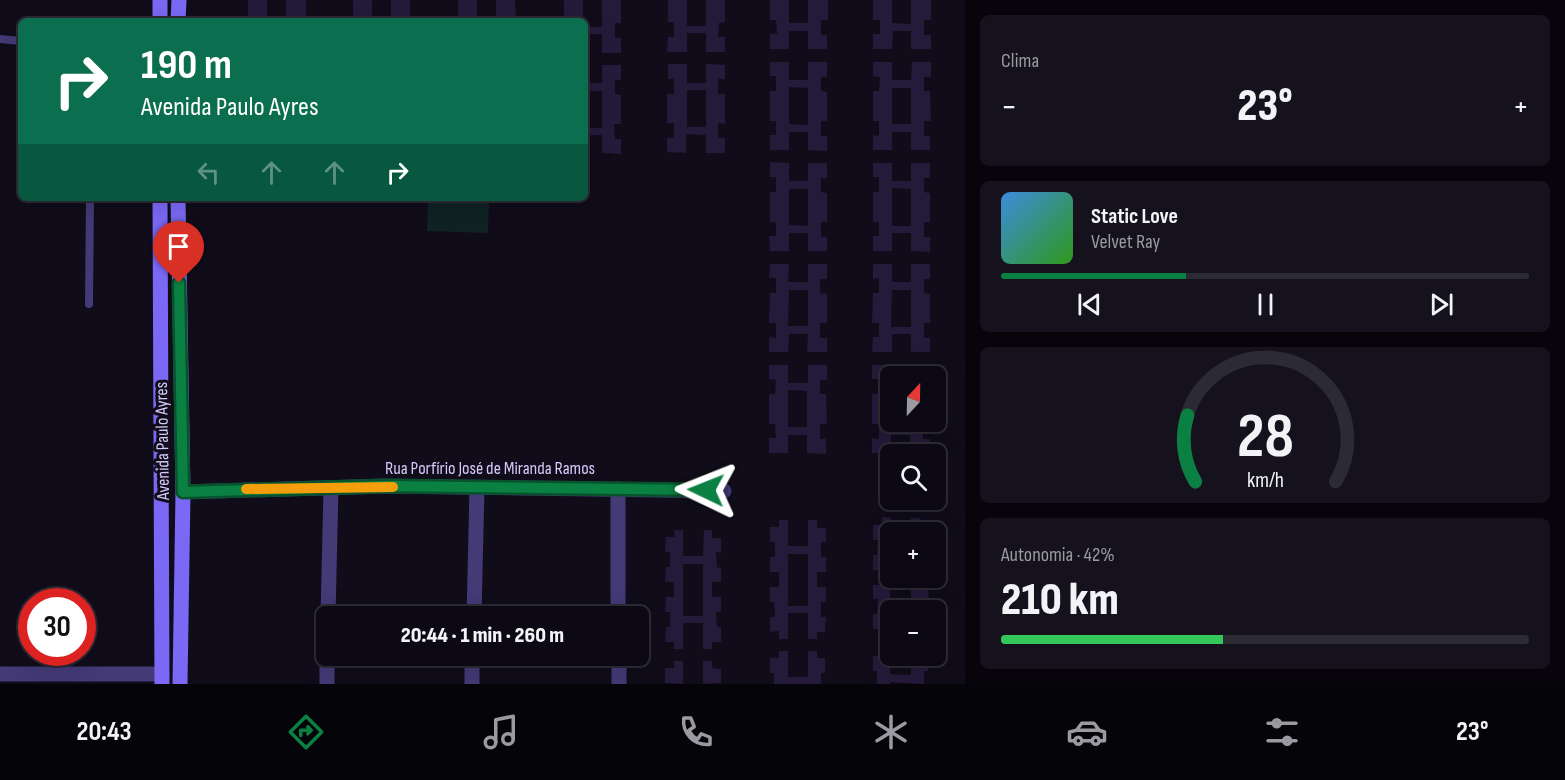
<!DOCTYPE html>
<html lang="pt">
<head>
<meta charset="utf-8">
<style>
	:root { --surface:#0c0914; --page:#15121d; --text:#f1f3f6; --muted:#9a9aa0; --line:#2c2a34; --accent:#0b8043 }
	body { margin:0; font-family:"Sofia Sans Condensed",sans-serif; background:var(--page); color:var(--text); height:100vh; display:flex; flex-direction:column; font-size:22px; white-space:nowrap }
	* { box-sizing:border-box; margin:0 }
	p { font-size:20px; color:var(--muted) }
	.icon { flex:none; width:33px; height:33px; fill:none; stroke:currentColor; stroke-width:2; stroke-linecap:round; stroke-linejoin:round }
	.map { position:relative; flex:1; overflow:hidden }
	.panel { display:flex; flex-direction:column; gap:15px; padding:15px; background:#07050b; width:600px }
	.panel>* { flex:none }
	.banner { position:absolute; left:18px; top:18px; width:570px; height:183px; border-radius:9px; box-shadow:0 6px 24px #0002,0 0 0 2px var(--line); background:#0b6e4f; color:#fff; overflow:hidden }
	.needle { width:39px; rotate:22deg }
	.buttons { position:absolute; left:880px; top:366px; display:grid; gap:12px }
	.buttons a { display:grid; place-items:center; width:66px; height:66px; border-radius:9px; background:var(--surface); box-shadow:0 6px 24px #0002,0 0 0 2px var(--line); font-size:30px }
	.speed { position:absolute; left:18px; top:588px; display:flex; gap:12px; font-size:30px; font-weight:700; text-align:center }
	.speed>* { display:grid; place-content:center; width:78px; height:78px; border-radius:50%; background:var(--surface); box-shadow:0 6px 24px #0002,0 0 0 2px var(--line); line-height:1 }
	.speed .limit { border:9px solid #d22; background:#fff; color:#111 }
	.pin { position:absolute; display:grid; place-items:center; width:51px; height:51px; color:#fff; margin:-62px -26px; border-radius:50% 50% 50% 0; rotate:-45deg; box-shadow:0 0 6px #0007 }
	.pin .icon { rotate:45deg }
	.me { position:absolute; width:66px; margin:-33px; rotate:272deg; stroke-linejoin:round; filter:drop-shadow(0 0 4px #0008) }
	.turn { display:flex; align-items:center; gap:21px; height:126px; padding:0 24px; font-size:27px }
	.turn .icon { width:78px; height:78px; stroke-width:2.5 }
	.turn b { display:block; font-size:42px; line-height:51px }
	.lanes { display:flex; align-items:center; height:57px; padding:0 24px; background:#0003; justify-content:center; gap:30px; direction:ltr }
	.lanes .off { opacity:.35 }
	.big { font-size:45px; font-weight:800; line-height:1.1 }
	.panel .card { flex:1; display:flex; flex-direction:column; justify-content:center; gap:9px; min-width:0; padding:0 21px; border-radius:9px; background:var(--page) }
	.panel .dial { align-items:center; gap:0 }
	.dial svg { height:156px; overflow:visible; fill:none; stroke:var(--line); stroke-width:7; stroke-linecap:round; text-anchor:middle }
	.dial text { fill:var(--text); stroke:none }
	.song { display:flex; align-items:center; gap:18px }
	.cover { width:72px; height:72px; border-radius:9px; background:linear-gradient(135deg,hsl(210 70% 55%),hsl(110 70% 35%)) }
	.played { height:6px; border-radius:3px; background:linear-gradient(90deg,var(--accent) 35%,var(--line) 35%) }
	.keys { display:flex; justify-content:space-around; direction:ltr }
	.heat { display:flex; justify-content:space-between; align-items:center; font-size:33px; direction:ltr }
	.charge { height:9px; border-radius:4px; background:linear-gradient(90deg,#34c759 42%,var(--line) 0) }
	.trip { position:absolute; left:316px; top:606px; width:333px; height:60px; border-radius:9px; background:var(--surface); box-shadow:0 6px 24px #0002,0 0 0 2px var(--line); font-weight:800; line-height:60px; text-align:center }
	.tabs { display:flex; height:96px; justify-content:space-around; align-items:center; background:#050408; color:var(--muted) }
	.tabs .icon { width:42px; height:42px }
	.tabs .active { color:var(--accent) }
	.tabs b { font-size:27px; color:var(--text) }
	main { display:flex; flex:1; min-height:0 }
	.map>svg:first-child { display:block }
</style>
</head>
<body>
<main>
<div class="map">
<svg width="965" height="684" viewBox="0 0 965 684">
	<rect width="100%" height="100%" fill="#100c1a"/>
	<polygon fill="#102224" points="428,201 489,203 488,233 427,231"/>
	<g fill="#241a3a" fill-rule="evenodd">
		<rect x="248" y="0" width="19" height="21"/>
		<rect x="286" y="0" width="20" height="21"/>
		<polygon points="353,0 372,0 372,21 353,20"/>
		<rect x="391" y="0" width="19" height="21"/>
		<rect x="458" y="0" width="19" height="21"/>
		<polygon points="496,0 515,0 516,21 496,21"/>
		<rect x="564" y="0" width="19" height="21"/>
		<polygon points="602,0 621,0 621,23 615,23 615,38 621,38 621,53 602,53 602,34 585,34 585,27 602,27"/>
		<polygon points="668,0 687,0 687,26 706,26 706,0 725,0 725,22 719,23 718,37 725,37 725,52 706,52 706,33 687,33 687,52 667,52 668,37 674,37 674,22 668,22"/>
		<polygon points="770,0 789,0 789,23 808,23 808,0 828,0 828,20 821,20 821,35 827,35 827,49 808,49 808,31 789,31 789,49 770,49 770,34 777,34 776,20 770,20"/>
		<polygon points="873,0 892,0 892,23 911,24 911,0 931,0 931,20 924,20 924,35 931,35 931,49 911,49 911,31 893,31 892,49 873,49 873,34 880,34 880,20 873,20"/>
		<path d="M770,62H789V80H808V62H827V77H821V91L827,92V121H821V136H827V151L808,150V132H789V150H770V135H776V121H770V91H776V76H770ZM789,87L808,88V125L789,124Z"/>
		<path d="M873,62H892V80H911L912,62H931V77H924V91H930L931,121H924V136H930V150H911V132H892V150H873V135L879,136V121H873V91H879L880,77L873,76ZM892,88H911V124H892Z"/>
		<path d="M668,64H687V83H706V64L725,65V79H718V94H725V124L718,123V138H725V153H706V135L686,134V153L667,152V138H674V123H667V94H674V79H668ZM687,90H706V127H687Z"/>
		<polygon points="602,65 621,65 621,80 615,80 615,94 621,95 621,124 614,124 615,139 621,139 621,154 602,153 602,135 585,135 585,128 602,128 602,91 585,91 585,83 602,83"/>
		<path d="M770,162L789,163V181H808V163H827V178H821V192L827,193V222H821V237H827V251H808V233H789V251H770L769,236H776V222H770V192H776V177H770ZM789,189H808V226L789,225Z"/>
		<path d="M873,163H892V181H911V163H930V178H924V192L930,193V222H924V237H930V252L911,251V233H892V251H873V236H879V222H873V192H879V177H873ZM892,188L911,189V226H892Z"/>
		<path d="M770,264H789L788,282H808V264H827V279H820V294L827,293V323H820V338H827V352H807L808,334H789L788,352H769V337L776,338V323H769L770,293H776V278H769ZM789,290H808V326H788Z"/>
		<path d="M873,264H892V282H911V264H930V279H924V293L930,294V323H924V338H930V352H911V334H892V352H872L873,337H879V323H872L873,293H879V278L873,279ZM892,290H911V327H891Z"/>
		<path d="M769,365H788V383H808V365H827V380H820V394H826L827,424H820V439H826V454L807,453V435H788V453H769V438H776L775,424H769V394H775L776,380L769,379ZM788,390L807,391V427H788Z"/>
		<polygon points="872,365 891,365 891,427 911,427 911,422 930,422 930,424 923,424 923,439 930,439 929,453 910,453 910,435 891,435 891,453 872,453 872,438 879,439 879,424 872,424 872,394 879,394 879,379 872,379"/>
		<rect x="911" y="365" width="19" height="11"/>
		<polygon points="882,517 891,518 890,603 911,603 911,578 920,578 920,585 928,585 929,600 924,600 924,610 891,611 890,637 882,637 882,629 873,629 873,614 877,614 878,599 873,599 873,585 882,585 882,570 873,570 873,555 877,555 878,540 873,540 873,525 882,525"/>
		<polygon points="911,518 920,518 920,525 929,525 929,532 911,532"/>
		<path d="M779,520H788V546H808V520H817V528H826V542H821V557H826V572H817V587H826V602H821V617H826L825,632H817V639H808V613H788V639H779V631L770,632V617H775L774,602H770V587H779V572H770V557H775V542H770V527H779ZM788,554H808V606H788Z"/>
		<path d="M674,530H683V556H703L704,530H712V538H721V553L716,552L717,567L721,568V582H712V597H721V612H716L717,627H721V642H712V649H703V623H683V649H674V642H665L666,627H670V612H665L666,597H674V582H665L666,567H670V552H665L666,537H675ZM683,564H703V616H683Z"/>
		<polygon points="882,648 890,648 890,674 911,675 911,656 928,656 928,671 924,671 924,684 890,682 890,684 877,684 877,671 873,671 873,656 882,656"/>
		<polygon points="779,651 788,651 788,677 808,677 808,651 817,651 817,658 825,658 825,673 821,673 821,684 774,684 774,673 770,673 770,658 779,658"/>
		<polygon points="674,661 683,661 683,684 665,683 665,668 674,668"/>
		<polygon points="703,661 712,661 712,668 721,669 721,683 703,684"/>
	</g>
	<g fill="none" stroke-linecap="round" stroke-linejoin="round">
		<g stroke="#433a76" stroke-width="8">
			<polyline points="0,39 21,41"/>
			<polyline points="89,304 90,198"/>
		</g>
		<g stroke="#433a76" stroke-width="15">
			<polyline points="618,489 618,616"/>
			<polyline points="183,492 385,486 724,491"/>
			<polyline points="328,616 331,488"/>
			<polyline points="474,616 477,488"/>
			<polyline points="619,656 619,684"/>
			<polyline points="0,674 162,674"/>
			<polyline points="327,684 327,656"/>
			<polyline points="472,684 472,656"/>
		</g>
		<g stroke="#7b68f4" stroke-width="15">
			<polyline points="160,0 160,21"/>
			<polyline points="178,21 179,0"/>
			<polyline points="160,198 162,684"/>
			<polyline points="178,198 183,492 180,684"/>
		</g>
	</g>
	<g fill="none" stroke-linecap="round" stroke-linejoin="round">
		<g stroke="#07532c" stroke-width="15">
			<polyline id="route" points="179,283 183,492 385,486 706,490"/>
		</g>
		<use href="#route" stroke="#0b8043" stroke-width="10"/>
		<polyline stroke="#f59e0b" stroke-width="10" points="246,489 393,487"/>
	</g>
	<g text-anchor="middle" stroke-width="6" stroke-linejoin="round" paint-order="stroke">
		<g font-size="18" fill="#d5c9fb" stroke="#100c1a">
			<text transform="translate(162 441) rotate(-91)" y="6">Avenida Paulo Ayres</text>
			<text x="490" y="474">Rua Porfírio José de Miranda Ramos</text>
		</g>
	</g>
</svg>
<div class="buttons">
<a><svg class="needle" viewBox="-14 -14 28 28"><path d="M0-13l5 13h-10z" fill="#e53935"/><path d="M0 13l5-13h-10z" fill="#9a9aa0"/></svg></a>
<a><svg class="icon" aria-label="search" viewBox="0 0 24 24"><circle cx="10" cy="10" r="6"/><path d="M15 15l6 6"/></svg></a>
<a>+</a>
<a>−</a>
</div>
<div class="speed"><div class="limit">30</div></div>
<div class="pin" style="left:179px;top:283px;background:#d93025"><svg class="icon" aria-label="arrive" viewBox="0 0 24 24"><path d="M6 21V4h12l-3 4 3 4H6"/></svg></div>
<svg class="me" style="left:706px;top:490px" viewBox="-20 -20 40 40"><path d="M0-17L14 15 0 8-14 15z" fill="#0b8043" stroke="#fff" stroke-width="4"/></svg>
<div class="trip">20:44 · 1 min · 260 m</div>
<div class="banner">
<div class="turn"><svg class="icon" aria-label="right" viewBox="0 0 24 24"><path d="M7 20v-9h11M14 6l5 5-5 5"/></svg><div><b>190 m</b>Avenida Paulo Ayres</div></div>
<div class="lanes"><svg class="icon off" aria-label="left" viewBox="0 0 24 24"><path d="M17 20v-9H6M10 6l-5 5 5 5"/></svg><svg class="icon off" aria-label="ahead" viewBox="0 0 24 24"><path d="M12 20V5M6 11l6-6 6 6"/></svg><svg class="icon off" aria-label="ahead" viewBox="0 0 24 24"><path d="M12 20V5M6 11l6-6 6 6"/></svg><svg class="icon" aria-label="right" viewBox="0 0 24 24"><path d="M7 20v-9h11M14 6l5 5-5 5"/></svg></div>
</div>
</div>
<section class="panel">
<div class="card"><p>Clima</p>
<div class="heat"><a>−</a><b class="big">23°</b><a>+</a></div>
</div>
<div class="card">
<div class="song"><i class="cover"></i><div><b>Static Love</b><p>Velvet Ray</p></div></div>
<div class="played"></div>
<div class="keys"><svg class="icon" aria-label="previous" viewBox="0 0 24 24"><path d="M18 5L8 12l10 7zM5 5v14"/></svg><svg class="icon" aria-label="pause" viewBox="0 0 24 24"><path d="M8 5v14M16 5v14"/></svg><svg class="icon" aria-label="next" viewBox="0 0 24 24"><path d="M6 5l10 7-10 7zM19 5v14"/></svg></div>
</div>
<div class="card dial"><svg viewBox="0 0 100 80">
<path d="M14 69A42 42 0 1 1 86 69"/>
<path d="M14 69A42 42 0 0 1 10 35" stroke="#0b8043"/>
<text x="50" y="56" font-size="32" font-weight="700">28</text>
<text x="50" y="72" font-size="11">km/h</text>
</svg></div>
<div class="card"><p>Autonomia · 42%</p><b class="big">210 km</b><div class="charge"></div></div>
</section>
</main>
<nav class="tabs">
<b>20:43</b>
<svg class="icon active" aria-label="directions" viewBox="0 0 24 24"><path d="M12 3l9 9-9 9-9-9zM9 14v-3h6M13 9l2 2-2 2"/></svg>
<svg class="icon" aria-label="music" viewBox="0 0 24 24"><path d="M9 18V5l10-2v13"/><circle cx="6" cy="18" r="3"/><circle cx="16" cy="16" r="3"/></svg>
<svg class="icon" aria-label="phone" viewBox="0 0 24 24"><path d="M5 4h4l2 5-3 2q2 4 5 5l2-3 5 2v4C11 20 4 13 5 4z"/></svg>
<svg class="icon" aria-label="climate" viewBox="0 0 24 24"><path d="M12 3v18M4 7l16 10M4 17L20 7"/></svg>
<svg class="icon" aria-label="car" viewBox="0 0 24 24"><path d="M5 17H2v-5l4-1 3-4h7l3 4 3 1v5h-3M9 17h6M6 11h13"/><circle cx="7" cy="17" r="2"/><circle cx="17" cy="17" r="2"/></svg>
<svg class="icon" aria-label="filters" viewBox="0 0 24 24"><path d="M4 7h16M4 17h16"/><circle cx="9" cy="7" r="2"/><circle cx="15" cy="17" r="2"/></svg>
<b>23°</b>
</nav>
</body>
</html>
